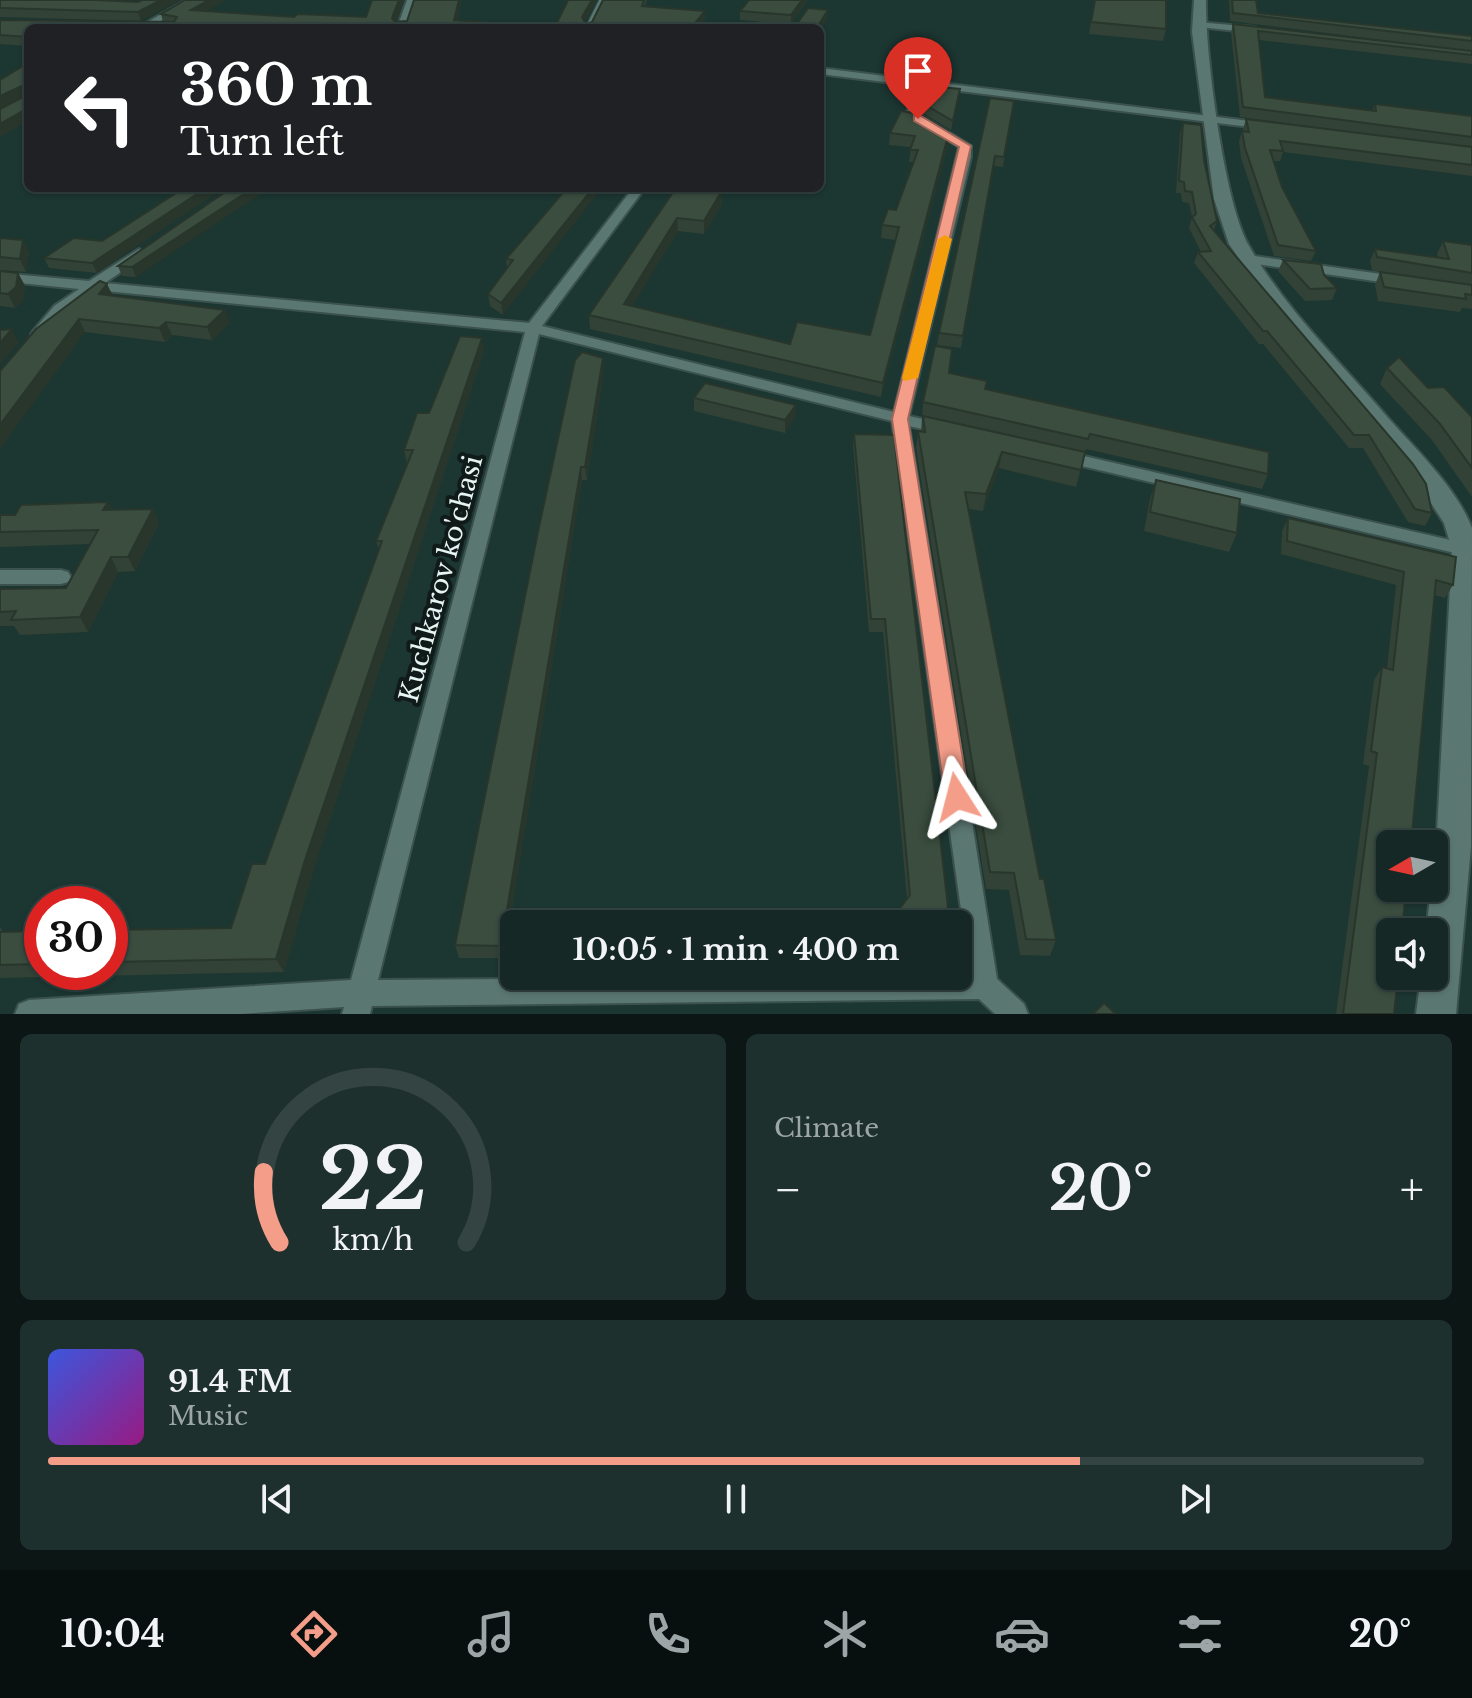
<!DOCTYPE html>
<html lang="en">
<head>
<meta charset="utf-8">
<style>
	:root { --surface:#152825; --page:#1e302d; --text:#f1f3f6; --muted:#9da6a7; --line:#344442; --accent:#f49e8a }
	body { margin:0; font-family:"Libre Baskerville",serif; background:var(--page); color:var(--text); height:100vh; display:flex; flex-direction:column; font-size:30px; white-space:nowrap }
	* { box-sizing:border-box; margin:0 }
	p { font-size:26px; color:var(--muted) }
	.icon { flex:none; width:44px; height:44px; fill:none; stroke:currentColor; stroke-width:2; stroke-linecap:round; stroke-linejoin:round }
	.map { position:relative; height:1014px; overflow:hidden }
	.panel { display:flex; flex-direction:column; gap:20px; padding:20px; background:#0c1614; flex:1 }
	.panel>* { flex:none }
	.top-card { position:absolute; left:24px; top:24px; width:800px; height:168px; border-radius:12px; box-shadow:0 2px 6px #0004,0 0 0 2px var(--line); background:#202124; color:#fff; overflow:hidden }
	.needle { width:52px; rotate:261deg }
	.controls { position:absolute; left:1376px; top:830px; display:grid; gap:16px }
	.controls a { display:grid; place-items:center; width:72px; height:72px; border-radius:12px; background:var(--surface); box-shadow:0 2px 6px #0004,0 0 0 2px var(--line); font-size:40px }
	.speed { position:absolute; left:24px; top:886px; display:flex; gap:16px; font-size:40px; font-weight:700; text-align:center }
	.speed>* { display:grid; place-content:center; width:104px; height:104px; border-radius:50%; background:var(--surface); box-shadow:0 2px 6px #0004,0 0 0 2px var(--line); line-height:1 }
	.speed .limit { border:12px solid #d22; background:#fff; color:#111 }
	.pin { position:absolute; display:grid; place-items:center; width:68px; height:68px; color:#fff; margin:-82px -34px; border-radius:50% 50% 50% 0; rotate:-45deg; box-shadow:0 0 8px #0007 }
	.pin .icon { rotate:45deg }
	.me { position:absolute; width:88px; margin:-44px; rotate:351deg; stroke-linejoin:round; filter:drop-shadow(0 0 6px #0008) }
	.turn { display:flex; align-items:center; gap:28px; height:168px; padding:0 24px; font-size:36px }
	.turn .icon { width:104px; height:104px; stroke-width:2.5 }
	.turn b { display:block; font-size:56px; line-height:68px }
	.big { font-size:60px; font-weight:700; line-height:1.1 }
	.panel .tile { flex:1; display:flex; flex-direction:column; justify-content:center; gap:12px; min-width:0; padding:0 28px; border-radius:12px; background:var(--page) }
	.panel .dial { align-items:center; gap:0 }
	.dial svg { height:208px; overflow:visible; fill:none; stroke:var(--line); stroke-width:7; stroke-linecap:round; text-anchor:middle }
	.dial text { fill:var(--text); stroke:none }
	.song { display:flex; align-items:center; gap:24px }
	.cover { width:96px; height:96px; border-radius:12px; background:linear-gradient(135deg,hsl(230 70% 55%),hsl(310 70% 35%)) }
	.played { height:8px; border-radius:4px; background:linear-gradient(90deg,var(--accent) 75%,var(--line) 75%) }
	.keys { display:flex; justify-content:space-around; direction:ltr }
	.heat { display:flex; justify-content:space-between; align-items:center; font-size:44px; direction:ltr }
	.panel .tiles { flex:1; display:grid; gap:20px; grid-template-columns:1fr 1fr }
	.tile:last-child { grid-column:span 2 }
	.trip { position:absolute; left:500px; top:910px; width:472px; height:80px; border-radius:12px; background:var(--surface); box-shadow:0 2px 6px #0004,0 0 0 2px var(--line); font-weight:700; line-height:80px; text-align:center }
	.tab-bar { display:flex; height:128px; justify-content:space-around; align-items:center; background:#08100f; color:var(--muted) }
	.tab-bar .icon { width:56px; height:56px }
	.tab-bar .active { color:var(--accent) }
	.tab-bar b { font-size:36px; color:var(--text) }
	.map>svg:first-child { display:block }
</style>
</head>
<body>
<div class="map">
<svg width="1472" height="1014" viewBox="0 0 1472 1014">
	<rect width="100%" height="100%" fill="#1c3631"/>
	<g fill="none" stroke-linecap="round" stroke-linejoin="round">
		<g stroke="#3a514d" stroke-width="7">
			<polyline id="lane" points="588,28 602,0"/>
		</g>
		<g stroke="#3a514d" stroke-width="4">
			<g id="street">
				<polygon points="186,0 196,0 149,28 137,28"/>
				<polygon points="407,0 415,0 407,28 397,28"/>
				<polygon points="1196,22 1255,27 1260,30 1255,33 1199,27"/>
				<path d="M820,68L1266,123L1271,126L1266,129L928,87L917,113L971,146V157L909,416L949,425L951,429L943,434L909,426L997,979L1024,1004L1028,1014H995L979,999L372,1006L370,1014H342L344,1007L241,1014H15L19,1004L29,1000L351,980L525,332L95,290L64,312L43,337L38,338L31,334L33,331L54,306L79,289L0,281V273L89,281L139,249L146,253L144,256L105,283L529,323L633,188H645L542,326L894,412L959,147L906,114L918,86L820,74ZM539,334L892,421L970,973H958V976L378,980Z"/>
				<polygon points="1247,255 1402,277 1409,281 1402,285 1242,262 1242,256"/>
				<polygon points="1062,451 1472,545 1472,557 1056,460 1053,456"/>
				<polygon points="0,570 61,570 68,572 71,577 68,582 61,584 0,584"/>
			</g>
		</g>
		<g stroke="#3a514d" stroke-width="4">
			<path id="secondary" d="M1194,0H1206C1205,52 1224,203 1249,246C1284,307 1337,359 1383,412C1413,447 1455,485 1472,528L1471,846L1456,1014H1416L1421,976H1434V932H1426L1431,888H1434L1452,549L1444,523L1427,497L1271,306L1229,244L1214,199L1192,32Z"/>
		</g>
		<use href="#lane" stroke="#5b7771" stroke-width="5"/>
		<use href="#street" fill="#5b7771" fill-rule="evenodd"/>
		<use href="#secondary" fill="#5b7771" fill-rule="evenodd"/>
	</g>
	<g fill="#324236">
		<polygon points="0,0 138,2 141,21 0,17"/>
		<polygon points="372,0 404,0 396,22 407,21 461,2 457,21 555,27 597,0 585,22 586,24 592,22 603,0 647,0 645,6 705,11 705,19 698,28 28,28 28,46 0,44 0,20 163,22 161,14 207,11 294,17 366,17"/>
		<polygon points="749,0 808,0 791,24 740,20 740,11"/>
		<polygon points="1094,0 1166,29 1163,41 1089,34"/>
		<polygon points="1229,0 1256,0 1258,13 1472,36 1472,51 1230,21"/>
		<polygon points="827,19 820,28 797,28 797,24"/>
		<polygon points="1233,24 1472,51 1472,64 1259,40 1265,97 1372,111 1375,104 1472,116 1472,176 1283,152 1280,161 1273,161 1282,187 1316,251 1311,261 1274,256 1241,158 1239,141 1242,131 1243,132 1243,129 1246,119 1393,137 1240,117 1231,33"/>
		<polygon points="960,89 951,130 923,113 924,104"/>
		<polygon points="1014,101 1003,167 994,166 961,348 937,345 939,333"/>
		<polygon points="1183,123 1204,160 1217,221 1214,230 1432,513 1425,526 1408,522 1363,448 1349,448 1263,344 1259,344 1194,263 1198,252 1201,252 1189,228 1192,217 1189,203 1182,202 1181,193 1176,193 1180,133"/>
		<polygon points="949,132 948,144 881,397 590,329 589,315 676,188 723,188 721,192 722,204 704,234 678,231 632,306 790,344 870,335 895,240 881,238 882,225 896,210 914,162 909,162 911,147 889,145 890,133"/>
		<polygon points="231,188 136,277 122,276 118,266"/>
		<polygon points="567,188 503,315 490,306 488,294 507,268 506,259"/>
		<polygon points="0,238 23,240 29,253 26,272 0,270"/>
		<polygon points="102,241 97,273 49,268 44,258"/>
		<polygon points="1443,241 1472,245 1472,309 1462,308 1460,312 1378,301 1375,285 1380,272 1372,270 1370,261 1375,249 1438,258 1437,254"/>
		<polygon points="1283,260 1324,275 1337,288 1332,300 1305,301 1278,271"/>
		<polygon points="0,271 18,273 25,286 23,301 15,308 0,306"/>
		<polygon points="112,296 230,323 212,340 172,335 165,342 85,332 0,371"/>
		<polygon points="484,351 312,874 284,972 0,978 0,927 4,932 42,931 42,972 110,972 110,930 231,928 265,864 379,550 376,541 407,464 404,450 429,413"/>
		<polygon points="1387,368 1428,388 1472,417 1472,497 1432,440 1380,384"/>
		<polygon points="604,370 587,480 582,480 504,958 459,958 455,945"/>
		<polygon points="949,373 987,381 986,389 1268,474 1262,489 1086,449 1076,487 999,468 983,511 969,509 1040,879 1056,940 1050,956 1020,955 1009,890 986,889 916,448 918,431 921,432 923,402"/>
		<polygon points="694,398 796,405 795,417 785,433 694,411"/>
		<polygon points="854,434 948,907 945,920 942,924 888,924 907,899 883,632 869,632 853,446"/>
		<polygon points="1156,480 1237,533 1229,552 1144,531 1150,499"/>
		<polygon points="108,502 112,510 153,509 159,523 135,571 118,572 88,632 20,635 14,626 0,626 0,589 66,588 90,544 0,547 0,515 15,515"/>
		<polygon points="1288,518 1453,585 1445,598 1434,595 1394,1014 1336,1014 1369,766 1363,764 1374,680 1382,667 1387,668 1396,585 1281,554 1282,531"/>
	</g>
	<g fill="#29362c">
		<polygon points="161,0 180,0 141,21 138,12"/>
		<polygon points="209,0 226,0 194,19 191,10"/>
		<polygon points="399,0 404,0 394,27 392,18"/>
		<polygon points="459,0 461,0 461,2 456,28 454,20"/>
		<polygon points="592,0 597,0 583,26 582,17"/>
		<polygon points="802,0 808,0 791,24 791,15"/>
		<polygon points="828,10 827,19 820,31 820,28 817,28 818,26"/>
		<polygon points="705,11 705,19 698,28 691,28"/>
		<polygon points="26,84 28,95 0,108 0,96"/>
		<polygon points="28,108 28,121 0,137 0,124"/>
		<polygon points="949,132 948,144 881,397 883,383"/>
		<polygon points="206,188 224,188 97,273 92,263"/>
		<polygon points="253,188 270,188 136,277 132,267"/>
		<polygon points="593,188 602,188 503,315 501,303"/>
		<polygon points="721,192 722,204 704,234 704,221"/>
		<polygon points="677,218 678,231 625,318 624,304"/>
		<polygon points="23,240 29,253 26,272 20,259"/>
		<polygon points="18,273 25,286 23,301 15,308 8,294"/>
		<polygon points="107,284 113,296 99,294"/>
		<polygon points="225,310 230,323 212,340 207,327"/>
		<polygon points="79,319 85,332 0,449 0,425"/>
		<polygon points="166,322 172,335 165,342 159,328"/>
		<polygon points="12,329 19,343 0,364 0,343"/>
		<polygon points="482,338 484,351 312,874 284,972 276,959 305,860"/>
		<polygon points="603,358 604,370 587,480 585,467"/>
		<polygon points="796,405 795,417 785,433 785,420"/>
		<polygon points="1002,452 999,468 983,511 986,494"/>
		<polygon points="581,467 582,480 504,958 501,946"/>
		<polygon points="108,502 115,517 103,510"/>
		<polygon points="153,509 159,523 135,571 128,557"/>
		<polygon points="111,557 118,572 88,632 80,617"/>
		<polygon points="948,907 945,920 942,924 934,924"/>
	</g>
	<g fill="#3a4d3f" stroke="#29362c" stroke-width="2">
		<polygon points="0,0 97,0 138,2 142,0 161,0 138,12 0,8"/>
		<polygon points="185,0 209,0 191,10 294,17 298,14 366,17 372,0 399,0 392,18 395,22 407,21 414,0 459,0 454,20 555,27 568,0 592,0 582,17 586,24 592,22 603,0 644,0 642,6 705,11 691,28 28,28 28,37 0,35 0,20 174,22 177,17 161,14"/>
		<polygon points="749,0 802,0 791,15 740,11"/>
		<polygon points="1095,0 1166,0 1166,29 1091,22"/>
		<polygon points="1232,0 1256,0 1258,13 1472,36 1472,41 1233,13"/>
		<polygon points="808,8 828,10 818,26 797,24"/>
		<polygon points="1233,24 1472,51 1472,55 1258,31 1265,97 1376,111 1375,104 1472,116 1472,137 1243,107"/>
		<polygon points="28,63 28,108 0,124 0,109 25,96 26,84 0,96 0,80"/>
		<polygon points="929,86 960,89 953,121 924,104"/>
		<polygon points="990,98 1014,101 1004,157 995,156 963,336 939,333"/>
		<polygon points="901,111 920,114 949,132 883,383 589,315 676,188 716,188 714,191 721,192 704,221 677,218 624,304 790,344 797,322 870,335 899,227 882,225 888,209 896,210 918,150 910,150 915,136 890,133"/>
		<polygon points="1246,119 1472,147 1472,165 1280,141 1283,151 1270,150 1282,187 1316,251 1278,245 1245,148 1242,131 1249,132"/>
		<polygon points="1183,123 1201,125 1204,160 1217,221 1210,226 1413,464 1426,484 1432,513 1415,509 1369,435 1354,435 1267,331 1263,331 1198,252 1211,251 1192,217 1196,214 1192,192 1185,191 1184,182 1179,181"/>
		<polygon points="184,188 206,188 92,263 44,258 74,238 102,241"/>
		<polygon points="231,188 253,188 132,267 118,266"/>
		<polygon points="567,188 593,188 501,303 488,294 513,260 506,259"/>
		<polygon points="0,238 23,240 20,259 0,257"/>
		<polygon points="1443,241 1472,245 1472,273 1377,257 1375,249 1449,259"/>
		<polygon points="1283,260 1321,264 1324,275 1337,288 1310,289"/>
		<polygon points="0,271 18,273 16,287 8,294 0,293"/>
		<polygon points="1380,272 1472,285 1472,295 1465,294 1466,299 1384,287"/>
		<polygon points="100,281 107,284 99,294 225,310 207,327 166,322 159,328 79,319 0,425 0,371 36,329"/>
		<polygon points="12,329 0,343 0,330"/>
		<polygon points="460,336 482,338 305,860 276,959 110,962 110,930 231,928 252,864 265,864 382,541 376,541 413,450 404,450 417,413 429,413"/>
		<polygon points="935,346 952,349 949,373 987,381 985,389 1269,452 1268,474 1090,434 1088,439 923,402"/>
		<polygon points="582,352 603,358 585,467 581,467 501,946 455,945 539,527 575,360"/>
		<polygon points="1399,357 1428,388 1444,387 1472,417 1472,468 1440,424 1387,368"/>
		<polygon points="705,383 796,405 785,420 694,398"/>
		<polygon points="923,416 1085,452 1081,470 1002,452 986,494 965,492 1040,879 1044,879 1056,940 1026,939 1014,873 990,872 918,431 925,432"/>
		<polygon points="854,434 894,435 948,907 934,924 888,924 910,895 885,619 871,619"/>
		<polygon points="1156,480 1240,499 1237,533 1150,512"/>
		<polygon points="108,502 103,510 153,509 128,557 111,557 80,617 11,620 16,611 0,612 0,589 66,588 98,530 0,532 0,515 15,515 21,505"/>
		<polygon points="1288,518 1456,557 1453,585 1436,580 1411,844 1390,844 1390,888 1406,888 1402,932 1390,932 1390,976 1398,976 1394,1014 1343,1014 1377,753 1371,751 1382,667 1393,670 1404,572 1287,541"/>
		<polygon points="826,920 827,924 774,924 774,922"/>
		<polygon points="42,931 42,964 0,965 0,932"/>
		<polygon points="1104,1003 1116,1014 1093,1014"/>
	</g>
	<polygon fill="#f49e8a" stroke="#9f675a" stroke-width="2" points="914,116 921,116 971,146 908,419 969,797 965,804 957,807 948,804 945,797 892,419 959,147 914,121"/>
	<polygon fill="#f59e0b" points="945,235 952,239 918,378 904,381 902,378 938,239"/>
	<g text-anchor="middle" stroke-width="8" stroke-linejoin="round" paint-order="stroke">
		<g font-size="26" fill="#e6f5f2" stroke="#101b19">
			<text transform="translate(441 579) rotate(-75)" y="9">Kuchkarov ko'chasi</text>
		</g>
	</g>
</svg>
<div class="controls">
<a><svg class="needle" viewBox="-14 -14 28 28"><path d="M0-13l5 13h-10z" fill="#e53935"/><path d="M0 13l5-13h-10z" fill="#9da6a7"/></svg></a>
<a><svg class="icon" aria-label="sound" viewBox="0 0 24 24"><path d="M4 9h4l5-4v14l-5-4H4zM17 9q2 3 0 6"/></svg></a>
</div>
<div class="speed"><div class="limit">30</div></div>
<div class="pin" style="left:918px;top:119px;background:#d93025"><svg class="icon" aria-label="arrive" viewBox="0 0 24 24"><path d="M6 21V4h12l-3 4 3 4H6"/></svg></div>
<svg class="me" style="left:957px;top:797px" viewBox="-20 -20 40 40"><path d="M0-17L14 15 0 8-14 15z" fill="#f49e8a" stroke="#fff" stroke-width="4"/></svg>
<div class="trip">10:05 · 1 min · 400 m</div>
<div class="top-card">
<div class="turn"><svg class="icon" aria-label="left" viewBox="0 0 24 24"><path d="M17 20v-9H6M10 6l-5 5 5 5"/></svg><div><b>360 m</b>Turn left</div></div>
</div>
</div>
<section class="panel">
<div class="tiles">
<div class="tile dial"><svg viewBox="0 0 100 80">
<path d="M14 69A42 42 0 1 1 86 69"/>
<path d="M14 69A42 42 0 0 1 8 42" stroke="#f49e8a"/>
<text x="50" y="56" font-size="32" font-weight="700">22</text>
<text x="50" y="72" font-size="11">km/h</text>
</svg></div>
<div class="tile"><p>Climate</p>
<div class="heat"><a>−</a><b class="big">20°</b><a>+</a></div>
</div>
<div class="tile">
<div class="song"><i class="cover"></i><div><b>91.4 FM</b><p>Music</p></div></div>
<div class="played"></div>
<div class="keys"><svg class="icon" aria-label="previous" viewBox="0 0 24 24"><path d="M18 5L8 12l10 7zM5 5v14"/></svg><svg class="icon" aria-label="pause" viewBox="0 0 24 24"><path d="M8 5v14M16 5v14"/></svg><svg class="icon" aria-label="next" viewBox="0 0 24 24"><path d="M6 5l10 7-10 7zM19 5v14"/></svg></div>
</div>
</div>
</section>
<nav class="tab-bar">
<b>10:04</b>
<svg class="icon active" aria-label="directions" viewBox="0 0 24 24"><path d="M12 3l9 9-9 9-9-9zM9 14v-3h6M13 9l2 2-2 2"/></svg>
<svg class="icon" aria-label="music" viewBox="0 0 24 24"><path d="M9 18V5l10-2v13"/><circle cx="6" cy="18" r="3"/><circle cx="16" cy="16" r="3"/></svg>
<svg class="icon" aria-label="phone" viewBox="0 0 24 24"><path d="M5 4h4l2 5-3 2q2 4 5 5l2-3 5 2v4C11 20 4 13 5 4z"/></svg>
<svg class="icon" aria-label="climate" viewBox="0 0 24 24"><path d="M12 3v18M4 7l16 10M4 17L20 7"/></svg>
<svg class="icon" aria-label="car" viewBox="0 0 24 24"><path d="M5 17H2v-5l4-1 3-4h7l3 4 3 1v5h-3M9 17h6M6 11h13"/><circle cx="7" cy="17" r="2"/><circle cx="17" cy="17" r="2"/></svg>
<svg class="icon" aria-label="filters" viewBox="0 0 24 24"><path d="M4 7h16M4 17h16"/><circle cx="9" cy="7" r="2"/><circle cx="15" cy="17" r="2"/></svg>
<b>20°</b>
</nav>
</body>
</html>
